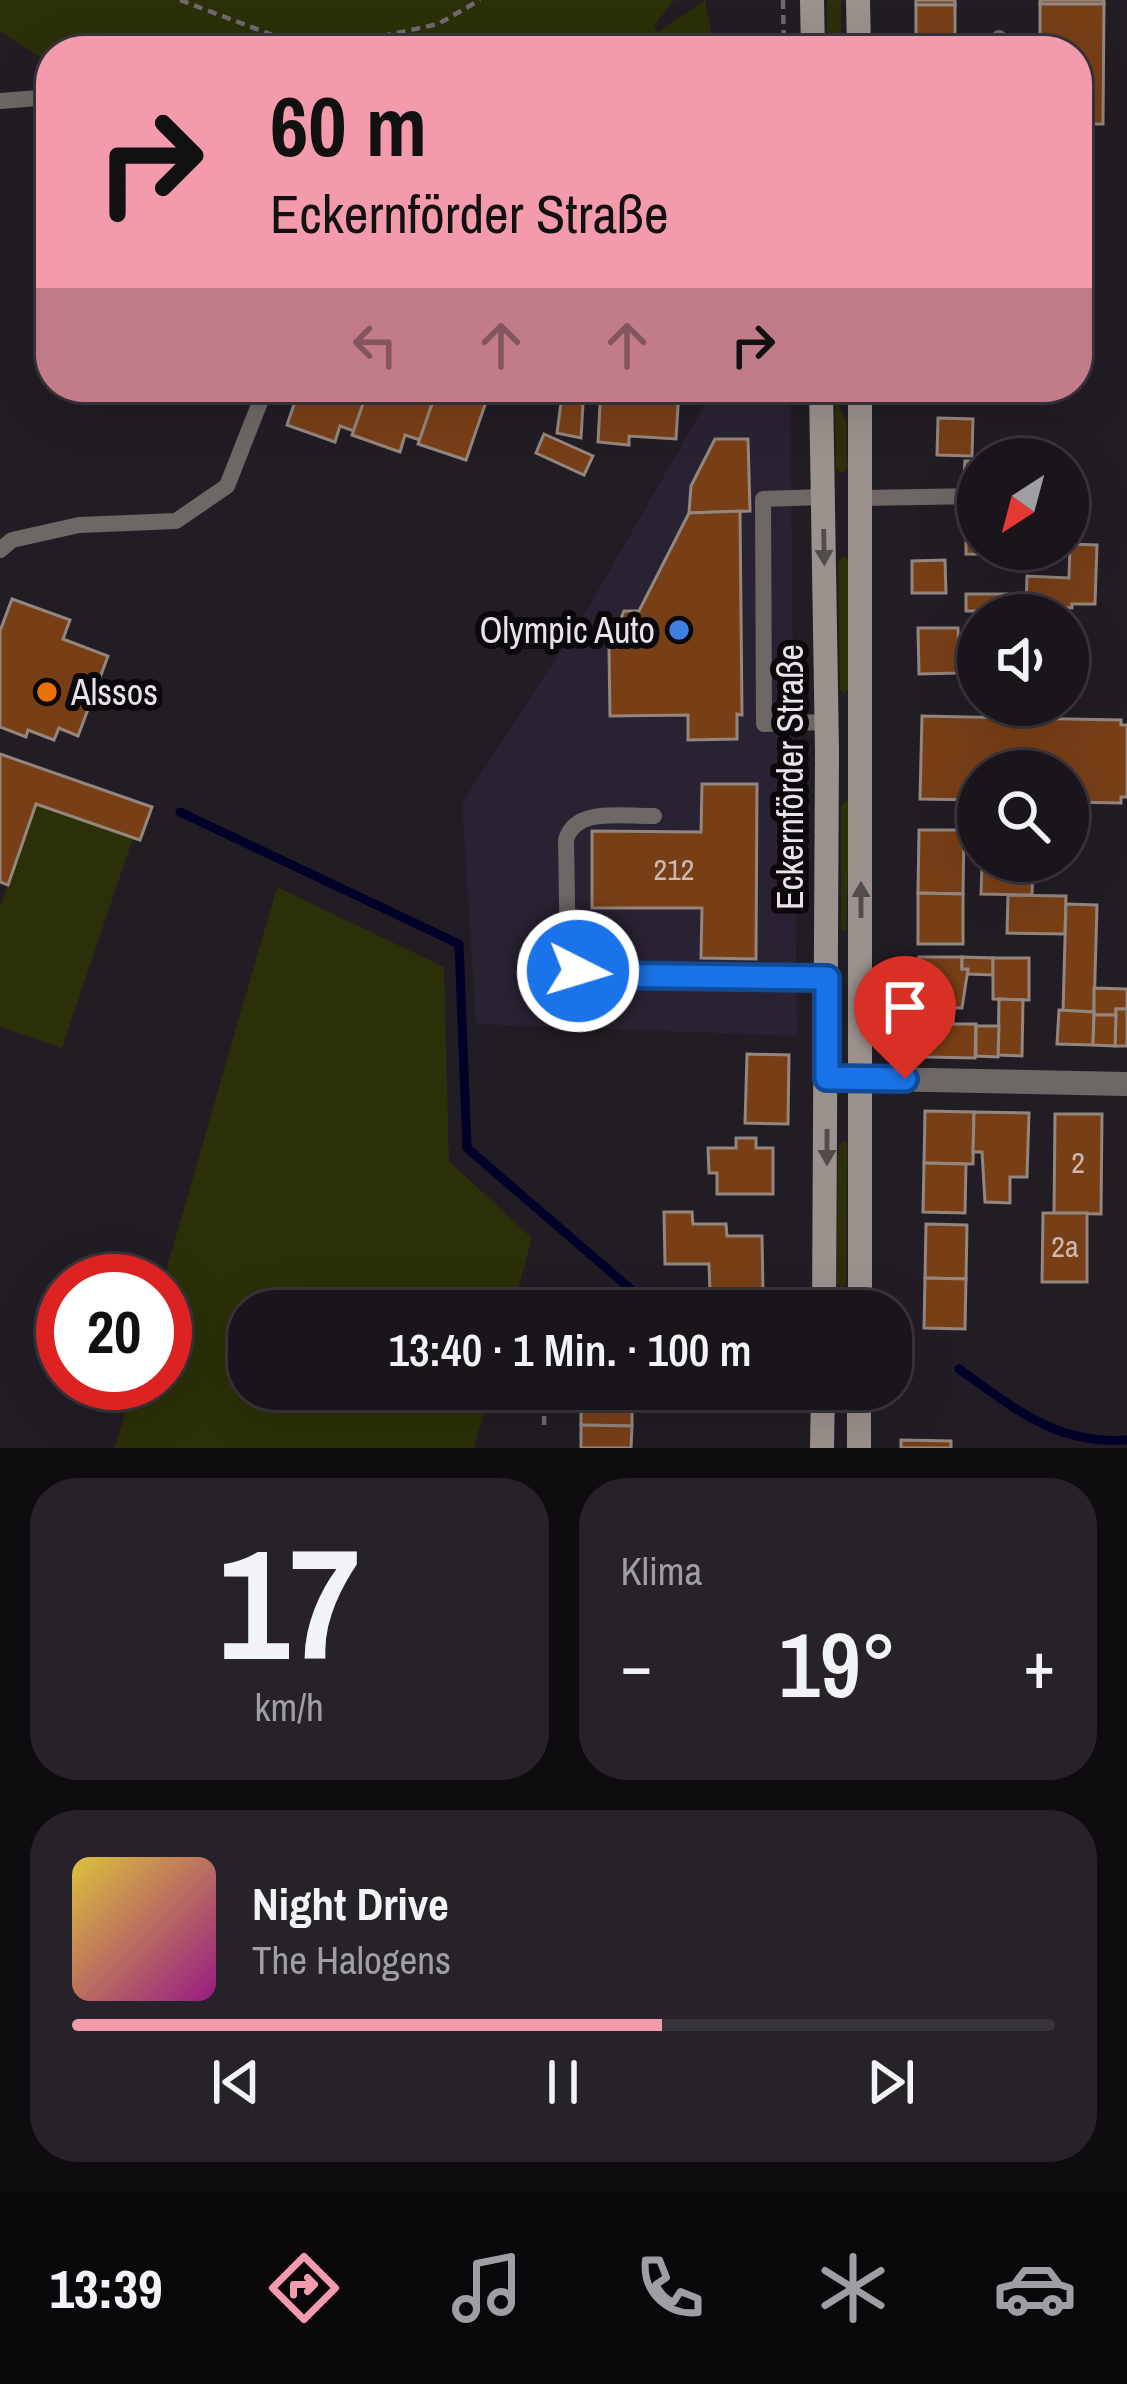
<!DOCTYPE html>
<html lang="de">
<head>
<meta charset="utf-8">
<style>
	:root { --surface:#1a151c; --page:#272229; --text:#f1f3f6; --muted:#9f9fa3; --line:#38343b; --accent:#f39aac }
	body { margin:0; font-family:"Archivo Narrow",sans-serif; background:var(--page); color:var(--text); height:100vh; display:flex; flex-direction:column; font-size:45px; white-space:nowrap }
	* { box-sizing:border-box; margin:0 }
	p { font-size:39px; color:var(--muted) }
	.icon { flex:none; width:66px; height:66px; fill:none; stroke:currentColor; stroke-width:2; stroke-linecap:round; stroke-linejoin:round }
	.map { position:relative; height:1448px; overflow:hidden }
	.details { display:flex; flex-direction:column; gap:30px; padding:30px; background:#0e0c0f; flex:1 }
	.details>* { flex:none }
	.guide { position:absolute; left:36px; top:36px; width:1056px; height:366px; border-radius:48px; box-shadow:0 12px 48px #0002,0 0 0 3px var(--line); background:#f39aac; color:#111; overflow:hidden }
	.needle { width:78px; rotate:216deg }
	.fabs { position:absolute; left:957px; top:438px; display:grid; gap:24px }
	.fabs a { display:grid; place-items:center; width:132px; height:132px; border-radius:50%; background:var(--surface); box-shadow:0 12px 48px #0002,0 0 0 3px var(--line); font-size:60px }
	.speed { position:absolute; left:36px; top:1254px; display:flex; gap:24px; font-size:60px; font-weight:700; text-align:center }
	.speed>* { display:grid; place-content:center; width:156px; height:156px; border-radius:50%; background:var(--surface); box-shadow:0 12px 48px #0002,0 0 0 3px var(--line); line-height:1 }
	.speed .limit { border:18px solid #d22; background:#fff; color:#111 }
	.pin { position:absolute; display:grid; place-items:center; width:102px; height:102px; color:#fff; margin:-123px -51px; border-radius:50% 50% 50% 0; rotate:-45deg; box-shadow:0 0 12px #0007 }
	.pin .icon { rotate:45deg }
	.me { position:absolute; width:132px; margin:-66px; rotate:95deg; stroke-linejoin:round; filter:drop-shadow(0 0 9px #0008) }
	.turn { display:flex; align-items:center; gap:42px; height:252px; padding:0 36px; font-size:54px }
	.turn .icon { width:156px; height:156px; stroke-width:2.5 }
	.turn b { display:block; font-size:84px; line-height:102px }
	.lanes { display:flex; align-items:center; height:114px; padding:0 36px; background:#0003; justify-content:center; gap:60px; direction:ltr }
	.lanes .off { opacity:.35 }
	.big { font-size:90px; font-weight:600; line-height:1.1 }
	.details .tile { flex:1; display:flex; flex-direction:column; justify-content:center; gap:18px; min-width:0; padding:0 42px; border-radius:48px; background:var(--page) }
	.details .dial { align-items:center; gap:0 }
	.dial b { font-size:156px; line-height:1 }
	.song { display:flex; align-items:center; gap:36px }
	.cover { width:144px; height:144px; border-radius:18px; background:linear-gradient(135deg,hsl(50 70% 55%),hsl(310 70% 35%)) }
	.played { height:12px; border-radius:6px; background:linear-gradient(90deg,var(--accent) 60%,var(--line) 60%) }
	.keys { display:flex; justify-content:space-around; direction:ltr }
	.heat { display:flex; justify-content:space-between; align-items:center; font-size:66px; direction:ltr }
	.details .tiles { flex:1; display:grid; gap:30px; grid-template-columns:1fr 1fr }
	.tile:last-child { grid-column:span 2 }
	.trip { position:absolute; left:228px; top:1290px; width:684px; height:120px; border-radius:48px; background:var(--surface); box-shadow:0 12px 48px #0002,0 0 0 3px var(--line); font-weight:600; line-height:120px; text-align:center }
	.menu { display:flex; height:192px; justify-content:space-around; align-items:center; background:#0a080b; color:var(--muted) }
	.menu .icon { width:84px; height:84px }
	.menu .current { color:var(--accent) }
	.menu b { font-size:54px; color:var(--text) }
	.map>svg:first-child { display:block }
</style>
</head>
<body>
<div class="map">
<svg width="1127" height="1448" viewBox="0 0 1127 1448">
	<rect width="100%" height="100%" fill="#221c25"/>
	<polygon fill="#292232" points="715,387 790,387 797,1036 476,1024 462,803 584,615"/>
	<g fill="#2b3008">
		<polygon points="0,0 674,0 654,26 658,32 705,0 715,51 51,51 51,65 0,31"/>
		<rect x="827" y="0" width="14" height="48"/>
		<polygon points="835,398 846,422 847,469 842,473 836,469"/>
		<polygon points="843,555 848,559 849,689 844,693 840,689 838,563"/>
		<polygon points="846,800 850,803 846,931 841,929 841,806"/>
		<polygon points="36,804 133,838 62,1048 0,1027 0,907"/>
		<polygon points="277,887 444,967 449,1161 532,1238 512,1311 249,1311 249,1389 490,1389 474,1448 115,1448 134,1383 165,1383 163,1281"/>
		<polygon points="843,1140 847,1145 846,1284 842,1287 837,1283 838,1148"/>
	</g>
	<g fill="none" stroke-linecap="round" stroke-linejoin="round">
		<g stroke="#000029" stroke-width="9">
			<polyline points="180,812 459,944 467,1148 656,1311"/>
			<path d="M959,1369C1014,1408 1056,1445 1127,1440"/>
		</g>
	</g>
	<g fill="#783f17" stroke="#92867e" stroke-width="3">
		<rect x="916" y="0" width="39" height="5"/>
		<rect x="1040" y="0" width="64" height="4"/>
		<polygon points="1040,4 1104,4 1103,124 1077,124 1077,51 1040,51"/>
		<rect x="916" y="5" width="39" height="46"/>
		<rect x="1077" y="124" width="9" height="39"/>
		<polygon points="300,387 369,387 354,431 340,426 335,442 287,425"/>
		<polygon points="369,387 412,387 435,395 420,440 405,435 400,452 352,435"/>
		<polygon points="438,387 452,387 487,399 466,460 418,444"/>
		<polygon points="563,387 584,387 581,438 557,433"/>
		<polygon points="601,387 679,391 676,439 629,436 629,445 598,442"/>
		<polygon points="938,418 973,419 972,456 937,455"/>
		<polygon points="544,434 593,456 584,475 536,453"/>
		<polygon points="715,439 748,439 750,511 689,513 691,486"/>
		<polygon points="965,461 978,461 978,475 964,474"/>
		<polygon points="740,511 742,715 737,714 737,739 688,740 688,715 610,716 609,648 624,611 639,611 689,513"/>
		<polygon points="966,533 978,533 978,549 1044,549 1044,555 966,554"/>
		<polygon points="1070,544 1097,545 1095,604 1072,604 1072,608 1026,606 1027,576 1069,578"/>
		<polygon points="945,560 946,593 912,593 912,561"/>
		<rect x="966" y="594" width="41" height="17"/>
		<polygon points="12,599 70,620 63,639 108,656 78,736 59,728 54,740 28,730 26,737 0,727 0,631"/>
		<polygon points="918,628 958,628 959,673 919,674"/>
		<polygon points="922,716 1121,720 1121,725 1127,725 1127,797 1121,797 1121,803 1068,802 1068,771 978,771 978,800 920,799"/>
		<polygon points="0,754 152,807 140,840 36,804 8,885 0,882"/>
		<polygon points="702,784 757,784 756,959 701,958 702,908 592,908 592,831 701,832"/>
		<polygon points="919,830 964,830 963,894 918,893"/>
		<polygon points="982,865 1033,866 1032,895 981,894"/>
		<polygon points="918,893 963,894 963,944 918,944"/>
		<polygon points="1008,895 1066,896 1065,934 1007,933"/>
		<polygon points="1066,904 1097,905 1094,1012 1063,1011"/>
		<polygon points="919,957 962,957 962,969 968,969 962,1008 918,1007"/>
		<polygon points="962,957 993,958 993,975 968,974 968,969 962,969"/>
		<polygon points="993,958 1029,958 1029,1000 993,999"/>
		<polygon points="1094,988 1127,989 1127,1009 1116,1009 1116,1015 1094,1015"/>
		<polygon points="999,999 1023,1000 1022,1056 998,1055"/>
		<polygon points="918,1007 953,1008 953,1024 976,1024 975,1058 926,1057 918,1051"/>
		<polygon points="1116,1009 1127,1009 1127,1046 1115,1046"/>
		<polygon points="1059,1010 1094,1012 1093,1045 1057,1044"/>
		<polygon points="1094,1015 1116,1015 1115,1046 1093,1045"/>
		<polygon points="976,1026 999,1026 998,1057 976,1056"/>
		<polygon points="747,1054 789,1055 788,1124 745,1123"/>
		<polygon points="925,1111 974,1112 973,1164 924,1163"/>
		<polygon points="974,1112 1029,1113 1027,1177 1010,1177 1010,1203 985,1202 982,1152 973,1152"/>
		<polygon points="1055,1114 1102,1114 1101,1214 1054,1213"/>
		<polygon points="736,1138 756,1138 756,1148 773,1148 773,1194 717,1194 717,1173 709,1173 708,1148 736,1148"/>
		<polygon points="924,1163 966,1164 965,1213 923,1212"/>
		<polygon points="664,1212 692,1212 693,1224 726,1224 727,1236 762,1236 763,1292 710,1292 709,1264 665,1264"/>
		<polygon points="1043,1213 1087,1213 1087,1282 1042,1282"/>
		<polygon points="926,1224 967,1225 966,1279 925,1278"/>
		<polygon points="925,1278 966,1279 965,1329 924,1328"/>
		<polygon points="581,1389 632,1389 632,1399 581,1398"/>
		<polygon points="581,1398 632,1399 632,1426 581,1425"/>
		<polygon points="581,1425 632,1426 631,1448 581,1448"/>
		<polygon points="901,1440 951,1441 951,1448 901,1448"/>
	</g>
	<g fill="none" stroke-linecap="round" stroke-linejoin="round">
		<g stroke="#6e6971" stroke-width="4.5" stroke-dasharray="9 6" stroke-linecap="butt">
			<polyline points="180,0 291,42 374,38 438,24 480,0"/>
			<polyline points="783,0 784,51"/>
			<polyline points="544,1425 545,1389"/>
		</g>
		<g stroke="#6d6865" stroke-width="16">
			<polyline points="998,51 999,38"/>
			<polyline points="0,101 51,97"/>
			<polyline points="1068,495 1075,495"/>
			<polyline points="823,497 763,499 764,724 827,722"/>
			<polyline points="862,498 978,496"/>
			<polyline points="0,550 12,540 79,525 176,521 227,486 266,387"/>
			<path d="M654,816C625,817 575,806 566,840L568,964L594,975L827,978"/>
		</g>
		<polyline stroke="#6d6865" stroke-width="24" points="827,1078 1127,1084"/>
		<g stroke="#9b918d" stroke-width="24">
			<polyline points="812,0 813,51"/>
			<polyline points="858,0 859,51"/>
			<polyline points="821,387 827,751 824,1311"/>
			<polyline points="860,1311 860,387"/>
			<polyline points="822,1448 823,1389"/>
			<polyline points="859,1448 859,1389"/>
		</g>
	</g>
	<defs><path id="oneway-solid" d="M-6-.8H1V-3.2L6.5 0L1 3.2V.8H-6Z" transform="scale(3)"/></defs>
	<g fill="#524c4c">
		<use href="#oneway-solid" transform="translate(824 547) rotate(89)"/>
		<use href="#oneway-solid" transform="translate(861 900) rotate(-90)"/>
		<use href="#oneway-solid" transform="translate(827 1147) rotate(90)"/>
	</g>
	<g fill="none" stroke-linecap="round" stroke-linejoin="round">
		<g stroke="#114b97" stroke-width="30">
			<polyline id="route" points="578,971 594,975 827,978 827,1078 905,1079"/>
		</g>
		<use href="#route" stroke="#1a73e8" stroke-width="21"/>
	</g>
	<circle fill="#3f7fe0" stroke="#0a080b" stroke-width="4.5" cx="679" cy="630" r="12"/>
	<circle fill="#e8710a" stroke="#0a080b" stroke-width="4.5" cx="47" cy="692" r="12"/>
	<g text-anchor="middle" stroke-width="12" stroke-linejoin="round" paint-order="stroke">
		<g font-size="30" fill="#cbbab4">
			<text x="674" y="880">212</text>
			<text x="1078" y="1173">2</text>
			<text x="1065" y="1257">2a</text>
		</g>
		<g font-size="36" fill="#e7e3e9" stroke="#0a080b" text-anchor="end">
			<text x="655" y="643">Olympic Auto</text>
			<text x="71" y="705" text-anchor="start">Alssos</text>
		</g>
		<g font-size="36" fill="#e7e3e9" stroke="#0a080b">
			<text transform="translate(790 777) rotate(-90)" y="13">Eckernförder Straße</text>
		</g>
	</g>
</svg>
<div class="fabs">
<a><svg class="needle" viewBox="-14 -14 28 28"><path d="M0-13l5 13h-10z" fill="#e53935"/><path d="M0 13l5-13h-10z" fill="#9f9fa3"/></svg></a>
<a><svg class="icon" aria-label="sound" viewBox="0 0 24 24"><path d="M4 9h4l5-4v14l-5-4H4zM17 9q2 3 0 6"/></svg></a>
<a><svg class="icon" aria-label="search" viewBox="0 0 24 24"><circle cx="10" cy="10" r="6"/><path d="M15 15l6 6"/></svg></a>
</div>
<div class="speed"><div class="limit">20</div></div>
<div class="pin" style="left:905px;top:1079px;background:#d93025"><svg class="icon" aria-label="arrive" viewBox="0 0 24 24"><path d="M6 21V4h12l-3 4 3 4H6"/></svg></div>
<svg class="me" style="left:578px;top:971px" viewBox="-20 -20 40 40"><circle r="17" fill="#1a73e8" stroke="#fff" stroke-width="3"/><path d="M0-11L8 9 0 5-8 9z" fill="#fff"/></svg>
<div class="trip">13:40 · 1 Min. · 100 m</div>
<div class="guide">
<div class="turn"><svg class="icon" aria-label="right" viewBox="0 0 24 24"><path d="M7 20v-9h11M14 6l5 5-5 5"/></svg><div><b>60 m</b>Eckernförder Straße</div></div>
<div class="lanes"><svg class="icon off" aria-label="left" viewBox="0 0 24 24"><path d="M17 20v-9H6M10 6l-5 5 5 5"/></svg><svg class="icon off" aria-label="ahead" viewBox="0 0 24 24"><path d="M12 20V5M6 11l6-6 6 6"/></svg><svg class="icon off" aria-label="ahead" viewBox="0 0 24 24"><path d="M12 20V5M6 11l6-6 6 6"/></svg><svg class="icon" aria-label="right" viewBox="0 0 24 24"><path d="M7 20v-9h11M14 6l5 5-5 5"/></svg></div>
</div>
</div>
<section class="details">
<div class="tiles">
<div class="tile dial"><b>17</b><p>km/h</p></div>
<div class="tile"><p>Klima</p>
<div class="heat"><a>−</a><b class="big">19°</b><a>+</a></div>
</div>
<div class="tile">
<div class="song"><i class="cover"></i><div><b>Night Drive</b><p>The Halogens</p></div></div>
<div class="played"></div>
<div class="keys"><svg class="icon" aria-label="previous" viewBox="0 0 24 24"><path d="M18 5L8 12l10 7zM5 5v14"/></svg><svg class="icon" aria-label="pause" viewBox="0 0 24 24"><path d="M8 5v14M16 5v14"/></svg><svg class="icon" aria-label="next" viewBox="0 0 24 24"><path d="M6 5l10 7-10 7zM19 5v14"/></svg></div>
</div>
</div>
</section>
<nav class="menu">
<b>13:39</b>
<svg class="icon current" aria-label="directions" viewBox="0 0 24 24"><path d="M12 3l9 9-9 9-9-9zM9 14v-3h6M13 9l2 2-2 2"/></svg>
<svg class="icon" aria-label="music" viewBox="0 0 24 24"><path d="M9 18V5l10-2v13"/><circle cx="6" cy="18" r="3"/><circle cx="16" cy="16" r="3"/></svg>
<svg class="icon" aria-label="phone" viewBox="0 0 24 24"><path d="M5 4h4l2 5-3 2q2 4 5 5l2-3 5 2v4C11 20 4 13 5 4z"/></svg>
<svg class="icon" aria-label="climate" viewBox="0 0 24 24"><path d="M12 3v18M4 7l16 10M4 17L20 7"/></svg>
<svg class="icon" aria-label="car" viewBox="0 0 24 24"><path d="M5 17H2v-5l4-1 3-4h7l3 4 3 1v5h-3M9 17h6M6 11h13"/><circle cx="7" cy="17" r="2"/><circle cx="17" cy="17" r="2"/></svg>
</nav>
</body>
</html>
